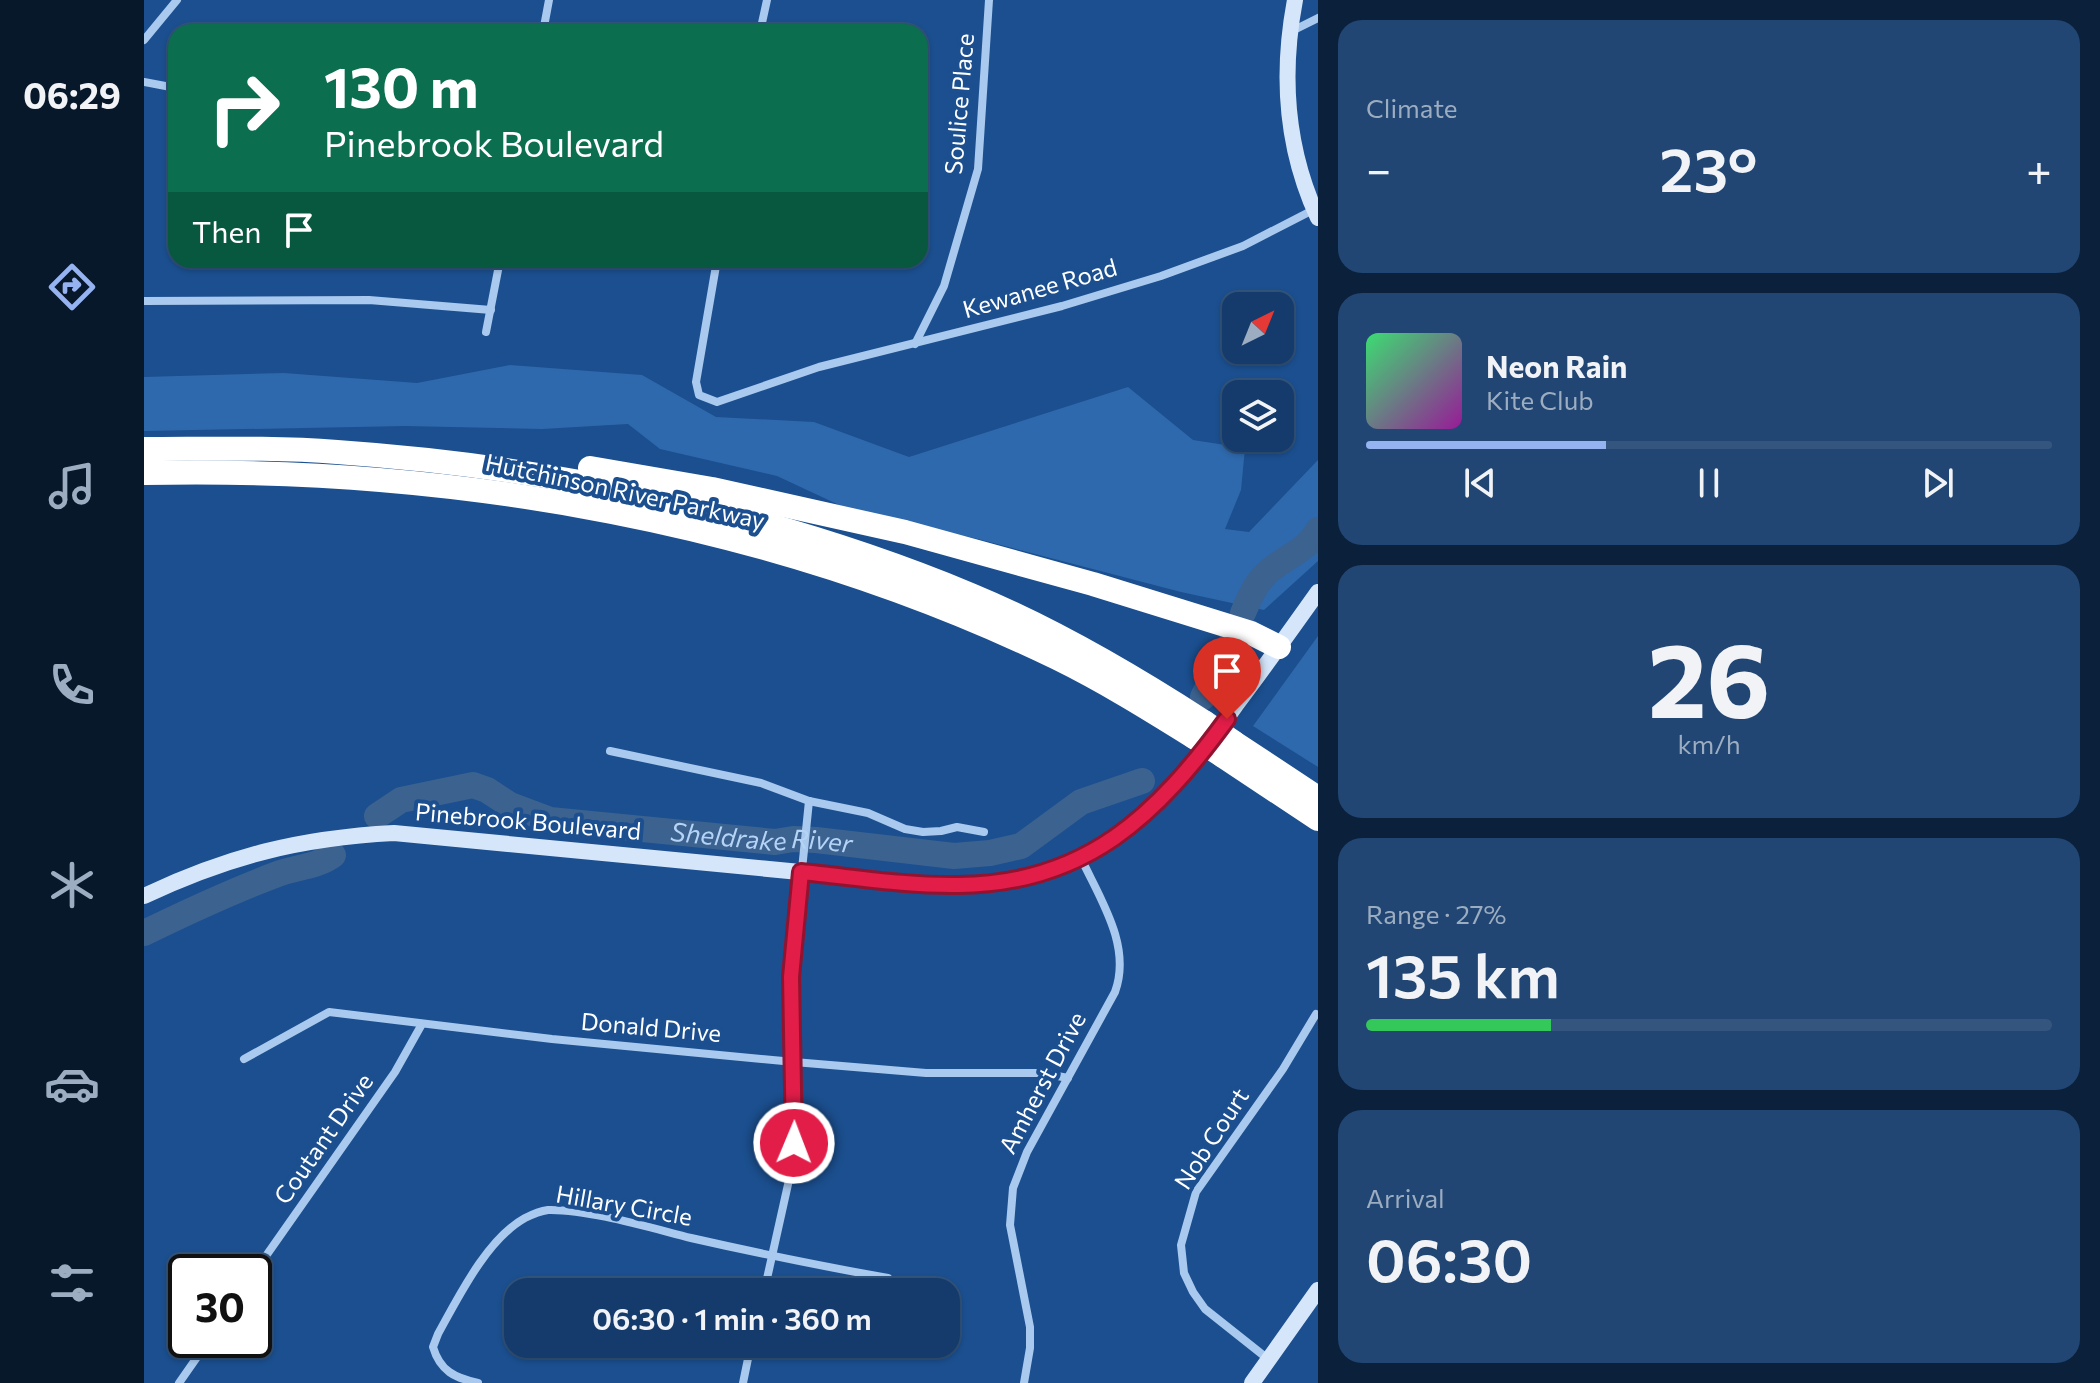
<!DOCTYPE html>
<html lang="en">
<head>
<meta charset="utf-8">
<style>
	:root { --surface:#143b6b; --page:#214673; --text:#f1f3f6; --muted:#9dadc1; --line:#33557e; --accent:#95b2f1 }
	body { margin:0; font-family:Commissioner,sans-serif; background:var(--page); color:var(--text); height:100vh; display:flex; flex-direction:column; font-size:30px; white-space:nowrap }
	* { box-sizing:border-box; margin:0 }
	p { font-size:26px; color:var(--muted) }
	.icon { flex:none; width:44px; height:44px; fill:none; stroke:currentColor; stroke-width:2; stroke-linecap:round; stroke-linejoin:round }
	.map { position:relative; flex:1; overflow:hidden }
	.details { display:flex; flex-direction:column; gap:20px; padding:20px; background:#0b203b; width:782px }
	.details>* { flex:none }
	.top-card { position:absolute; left:24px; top:24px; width:760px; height:244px; border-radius:24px; box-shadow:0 2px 6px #0004,0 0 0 2px var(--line); background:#0b6e4f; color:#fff; overflow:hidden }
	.needle { width:52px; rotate:43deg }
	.controls { position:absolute; left:1078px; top:292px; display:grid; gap:16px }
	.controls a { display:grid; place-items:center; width:72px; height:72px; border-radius:16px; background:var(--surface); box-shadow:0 2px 6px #0004,0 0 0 2px var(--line); font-size:40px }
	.speed { position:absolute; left:24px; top:1254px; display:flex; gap:16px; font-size:40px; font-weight:700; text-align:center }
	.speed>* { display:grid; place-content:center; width:104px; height:104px; border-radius:50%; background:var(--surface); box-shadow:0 2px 6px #0004,0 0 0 2px var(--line); line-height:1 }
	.speed .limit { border:4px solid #111; border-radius:12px; background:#fff; color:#111 }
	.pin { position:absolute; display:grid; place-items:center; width:68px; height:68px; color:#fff; margin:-82px -34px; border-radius:50% 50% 50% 0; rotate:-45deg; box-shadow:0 0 8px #0007 }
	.pin .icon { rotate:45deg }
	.me { position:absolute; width:88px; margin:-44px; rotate:1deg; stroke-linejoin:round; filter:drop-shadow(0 0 6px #0008) }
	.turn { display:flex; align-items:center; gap:28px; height:168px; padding:0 24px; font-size:36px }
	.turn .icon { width:104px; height:104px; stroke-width:2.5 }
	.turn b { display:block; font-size:56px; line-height:68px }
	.then { display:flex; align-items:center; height:76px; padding:0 24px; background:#0003; gap:16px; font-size:30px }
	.big { font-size:60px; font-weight:600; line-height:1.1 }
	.details .tile { flex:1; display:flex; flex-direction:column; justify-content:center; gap:12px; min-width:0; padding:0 28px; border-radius:24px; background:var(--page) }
	.details .dial { align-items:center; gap:0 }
	.dial b { font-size:104px; line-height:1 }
	.song { display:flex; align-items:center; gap:24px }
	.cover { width:96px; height:96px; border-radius:12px; background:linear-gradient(135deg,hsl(140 70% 55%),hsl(300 70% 35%)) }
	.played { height:8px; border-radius:4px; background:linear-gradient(90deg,var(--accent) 35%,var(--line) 35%) }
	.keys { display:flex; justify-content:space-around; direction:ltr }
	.heat { display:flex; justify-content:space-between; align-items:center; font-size:44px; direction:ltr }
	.charge { height:12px; border-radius:6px; background:linear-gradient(90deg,#34c759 27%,var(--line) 0) }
	.trip { position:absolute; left:360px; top:1278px; width:456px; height:80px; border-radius:24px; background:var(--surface); box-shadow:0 2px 6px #0004,0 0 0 2px var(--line); font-weight:600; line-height:80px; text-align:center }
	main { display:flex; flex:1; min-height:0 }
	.tab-bar { display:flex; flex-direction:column; width:144px; justify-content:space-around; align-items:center; background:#08182b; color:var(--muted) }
	.tab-bar .icon { width:56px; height:56px }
	.tab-bar .active { color:var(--accent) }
	.tab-bar b { font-size:36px; color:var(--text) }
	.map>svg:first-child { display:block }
</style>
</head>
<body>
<main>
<nav class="tab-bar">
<b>06:29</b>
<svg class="icon active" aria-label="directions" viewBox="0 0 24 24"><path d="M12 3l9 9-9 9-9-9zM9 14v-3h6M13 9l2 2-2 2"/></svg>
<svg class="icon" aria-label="music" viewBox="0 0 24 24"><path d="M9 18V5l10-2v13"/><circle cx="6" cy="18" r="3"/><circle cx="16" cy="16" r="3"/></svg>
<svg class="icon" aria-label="phone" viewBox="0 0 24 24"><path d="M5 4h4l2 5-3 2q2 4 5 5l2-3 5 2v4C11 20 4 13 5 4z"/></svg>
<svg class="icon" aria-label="climate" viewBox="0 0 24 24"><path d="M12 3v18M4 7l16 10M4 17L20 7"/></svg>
<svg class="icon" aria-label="car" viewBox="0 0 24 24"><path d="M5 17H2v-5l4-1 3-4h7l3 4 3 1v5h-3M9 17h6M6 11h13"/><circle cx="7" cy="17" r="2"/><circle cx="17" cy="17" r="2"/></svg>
<svg class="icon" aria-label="filters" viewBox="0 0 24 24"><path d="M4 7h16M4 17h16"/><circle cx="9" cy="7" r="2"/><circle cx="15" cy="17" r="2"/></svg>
</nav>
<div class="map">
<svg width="1174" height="1383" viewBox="0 0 1174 1383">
	<rect width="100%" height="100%" fill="#1b4f8f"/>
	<g fill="#2e69ad">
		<polygon points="366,365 498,375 572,417 670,422 765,457 984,387 1049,440 1101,448 1097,490 1081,529 1105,532 1174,460 1174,561 1120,610 1037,592 834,539 708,511 633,476 516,449 484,424 398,429 261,426 0,431 0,377 140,373 273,383"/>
		<polygon points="1174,636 1174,767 1109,726"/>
	</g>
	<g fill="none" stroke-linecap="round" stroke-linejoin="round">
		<g stroke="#3c6290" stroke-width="26">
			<path d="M1099,613C1105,599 1110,586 1121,575C1137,558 1163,552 1174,530"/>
			<polyline points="1059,697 1089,639"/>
			<path id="s1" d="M233,816L257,800L329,785L343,790L366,805L406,820L631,842L649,839L672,840L810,856L846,853L877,846L937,802L998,781"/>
			<path d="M0,933C43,912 86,892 131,875C151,867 173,867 189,855"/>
		</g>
		<g stroke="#a9c9ee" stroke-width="8">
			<polyline points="1148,31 1174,18"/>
			<polyline points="399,32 405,0"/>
			<polyline points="616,32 623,0"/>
			<polyline points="0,40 33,0"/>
			<polyline points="0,82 32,88"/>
			<polyline points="573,260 552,382 555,395 573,402 675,367 918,306 1017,276 1099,246 1171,209"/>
			<polyline points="0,301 225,300 347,310"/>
			<polyline points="342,332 356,260"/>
			<polyline points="771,344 800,286 834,169 845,0"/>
			<polyline points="466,751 617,783 665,801 724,813 761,829 779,832 797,831 813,827 840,832"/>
			<polyline points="100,1059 185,1012 408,1039 650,1062 782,1073 898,1073 924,1078"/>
			<polyline points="110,1273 251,1072 278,1024"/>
			<polyline points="620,1292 649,1162 651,1123 647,977 665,801"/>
			<polyline points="1124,1359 1061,1309 1049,1292 1040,1273 1037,1245 1052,1192 1139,1069 1172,1014"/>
			<polyline points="35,1383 65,1340"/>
			<path d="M334,1383C311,1378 296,1371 289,1347L294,1334C315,1296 343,1239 381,1218C387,1215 397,1211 404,1210C444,1209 507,1228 547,1238C613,1253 678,1266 744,1278"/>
			<polyline points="599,1383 607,1344"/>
			<path d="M880,1383L886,1348V1327L866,1225L869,1188L883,1152L971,992C988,946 956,899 937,858"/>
		</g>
		<g stroke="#d6e6fa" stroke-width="16">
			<path d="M1151,0C1137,74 1142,149 1174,218"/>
			<path d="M0,896C85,856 156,838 250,833L760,882C799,885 837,886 875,878C978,857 1034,786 1092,705C1120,668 1147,630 1174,592"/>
			<polyline points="1108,1383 1174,1290"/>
		</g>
		<g stroke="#fff" stroke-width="24">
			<path d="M0,449C64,449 129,447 193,452C409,467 627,512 827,595C909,629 986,674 1060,722"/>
			<polyline points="446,468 568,489 761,532 949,584 1107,633 1135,647"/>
			<path d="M0,473C311,466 632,522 913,658C960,681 1005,709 1050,737"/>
			<polyline points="1089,742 1174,798"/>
			<polyline points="1079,756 1174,819"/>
		</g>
		<g stroke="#fff" stroke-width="24">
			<polyline points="1060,722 1089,742"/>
			<polyline points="1050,737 1079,756"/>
		</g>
	</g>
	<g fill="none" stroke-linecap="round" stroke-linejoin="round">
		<g stroke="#92132f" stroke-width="20">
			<path id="route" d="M650,1143L647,977L657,872C709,877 762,886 815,885C942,884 1013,815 1083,719"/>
		</g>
		<use href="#route" stroke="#e11d48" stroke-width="14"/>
	</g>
	<g text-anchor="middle" stroke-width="8" stroke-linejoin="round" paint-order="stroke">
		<g font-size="24" fill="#fff" stroke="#1b4f8f">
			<text transform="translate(816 104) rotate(-85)" y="8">Soulice Place</text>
			<text transform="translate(896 289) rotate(-16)" y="8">Kewanee Road</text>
			<text transform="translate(481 492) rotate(12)" y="8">Hutchinson River Parkway</text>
			<text transform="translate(384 822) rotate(5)" y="8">Pinebrook Boulevard</text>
			<text transform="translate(507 1028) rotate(5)" y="8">Donald Drive</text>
			<text transform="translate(899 1083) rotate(-62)" y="8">Amherst Drive</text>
			<text transform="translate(180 1139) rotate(-55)" y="8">Coutant Drive</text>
			<text transform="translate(1068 1139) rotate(-57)" y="8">Nob Court</text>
			<text transform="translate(480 1206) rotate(10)" y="8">Hillary Circle</text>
		</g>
		<g font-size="26" font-style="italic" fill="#b5d3f5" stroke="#1b4f8f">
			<text dy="9" stroke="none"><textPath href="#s1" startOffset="400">Sheldrake River</textPath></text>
		</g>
	</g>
</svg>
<div class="controls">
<a><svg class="needle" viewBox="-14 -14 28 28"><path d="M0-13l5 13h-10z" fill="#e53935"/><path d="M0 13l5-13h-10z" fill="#9dadc1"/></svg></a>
<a><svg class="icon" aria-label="layers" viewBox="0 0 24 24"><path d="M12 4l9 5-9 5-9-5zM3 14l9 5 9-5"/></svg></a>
</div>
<div class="speed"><div class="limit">30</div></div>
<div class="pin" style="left:1083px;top:719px;background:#d93025"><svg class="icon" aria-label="arrive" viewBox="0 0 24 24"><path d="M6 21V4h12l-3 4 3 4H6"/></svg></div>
<svg class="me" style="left:650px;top:1143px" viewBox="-20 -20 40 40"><circle r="17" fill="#e11d48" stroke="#fff" stroke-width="3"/><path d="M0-11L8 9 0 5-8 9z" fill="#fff"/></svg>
<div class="trip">06:30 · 1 min · 360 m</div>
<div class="top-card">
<div class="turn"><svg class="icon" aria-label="right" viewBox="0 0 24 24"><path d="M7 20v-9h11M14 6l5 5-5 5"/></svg><div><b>130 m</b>Pinebrook Boulevard</div></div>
<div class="then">Then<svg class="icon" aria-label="arrive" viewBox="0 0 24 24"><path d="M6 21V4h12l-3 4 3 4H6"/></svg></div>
</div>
</div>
<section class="details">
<div class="tile"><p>Climate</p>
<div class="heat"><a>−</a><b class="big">23°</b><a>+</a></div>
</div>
<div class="tile">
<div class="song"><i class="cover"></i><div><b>Neon Rain</b><p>Kite Club</p></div></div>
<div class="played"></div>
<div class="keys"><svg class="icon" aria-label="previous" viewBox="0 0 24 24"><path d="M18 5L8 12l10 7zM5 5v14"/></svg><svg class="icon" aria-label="pause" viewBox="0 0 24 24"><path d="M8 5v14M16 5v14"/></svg><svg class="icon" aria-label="next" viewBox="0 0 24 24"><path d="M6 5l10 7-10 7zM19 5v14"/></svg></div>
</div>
<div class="tile dial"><b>26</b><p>km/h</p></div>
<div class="tile"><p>Range · 27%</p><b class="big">135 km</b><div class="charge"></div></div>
<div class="tile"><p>Arrival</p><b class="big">06:30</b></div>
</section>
</main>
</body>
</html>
